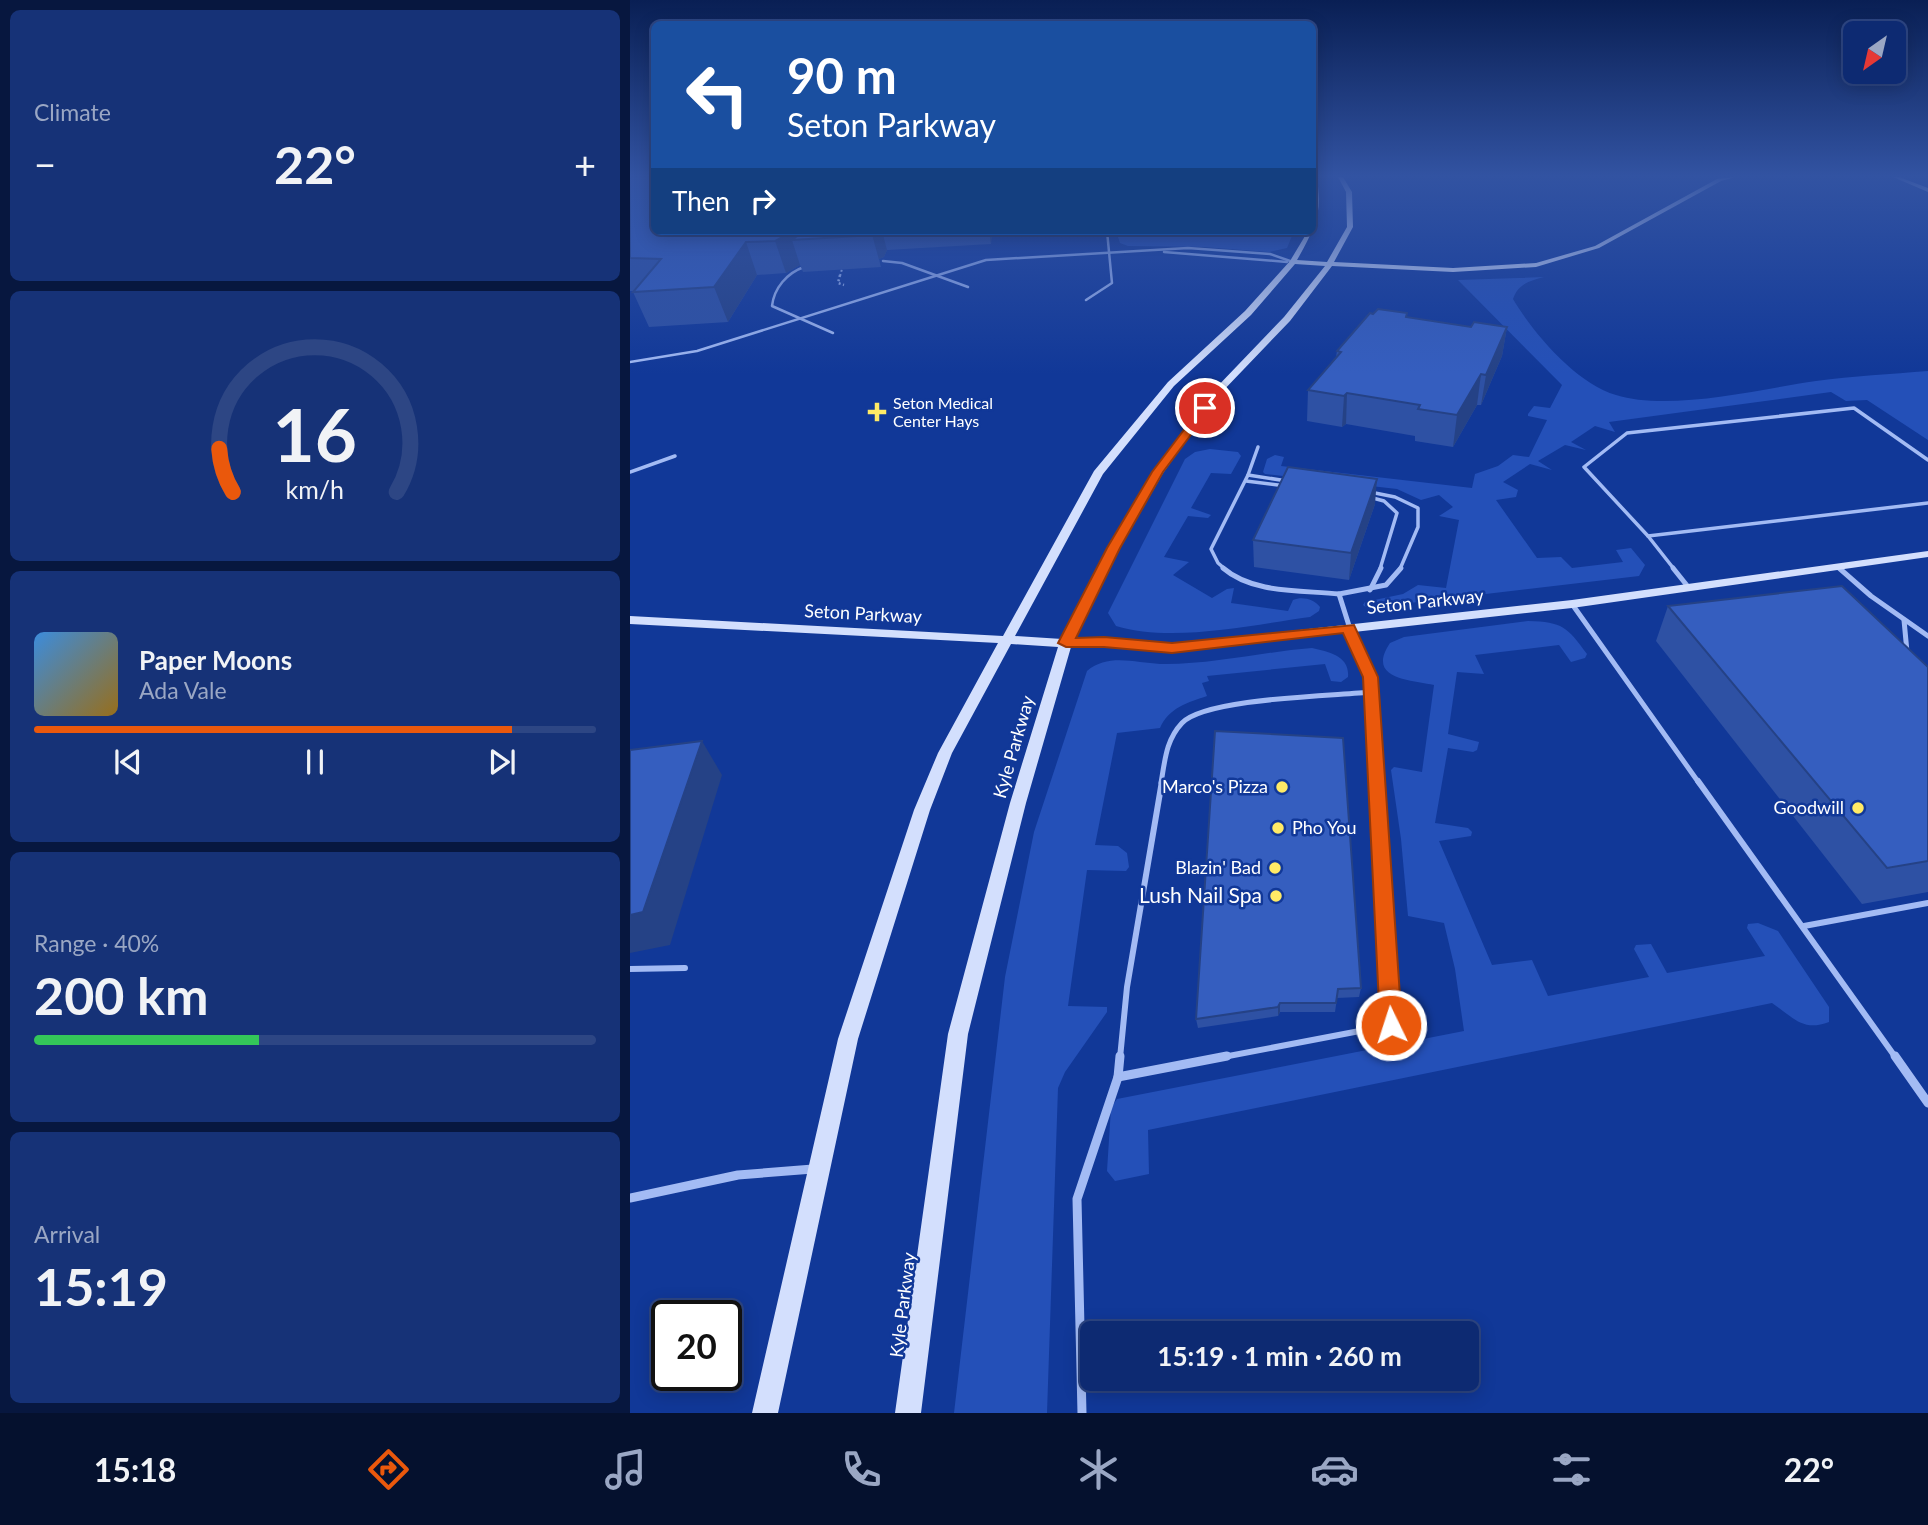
<!DOCTYPE html>
<html lang="en">
<head>
<meta charset="utf-8">
<style>
	:root { --surface:#0d2a72; --page:#163277; --text:#f1f3f6; --muted:#9aa7c4; --line:#2d4684; --accent:#ea580c }
	body { margin:0; font-family:Lato,sans-serif; background:var(--page); color:var(--text); height:100vh; display:flex; flex-direction:column; font-size:26px; white-space:nowrap }
	* { box-sizing:border-box; margin:0 }
	p { font-size:23px; color:var(--muted) }
	.icon { flex:none; width:38px; height:38px; fill:none; stroke:currentColor; stroke-width:2; stroke-linecap:round; stroke-linejoin:round }
	.map { position:relative; flex:1; overflow:hidden }
	.drawer { display:flex; flex-direction:column; gap:10px; padding:10px; background:#07173f; width:630px }
	.drawer>* { flex:none }
	.hud { position:absolute; left:21px; top:21px; width:665px; height:214px; border-radius:10px; box-shadow:0 4px 18px #0003,0 0 0 2px var(--line); background:#1a4fa0; color:#fff; overflow:hidden }
	.needle { width:46px; rotate:214deg }
	.buttons { position:absolute; left:1213px; top:21px; display:grid; gap:14px }
	.buttons a { display:grid; place-items:center; width:63px; height:63px; border-radius:10px; background:var(--surface); box-shadow:0 4px 18px #0003,0 0 0 2px var(--line); font-size:35px }
	.speed { position:absolute; left:21px; top:1300px; display:flex; gap:14px; font-size:35px; font-weight:700; text-align:center }
	.speed>* { display:grid; place-content:center; width:91px; height:91px; border-radius:50%; background:var(--surface); box-shadow:0 4px 18px #0003,0 0 0 2px var(--line); line-height:1 }
	.speed .limit { border:4px solid #111; border-radius:10px; background:#fff; color:#111 }
	.pin { position:absolute; display:grid; place-items:center; width:60px; height:60px; color:#fff; margin:-30px; border:4px solid #fff; border-radius:50%; box-shadow:0 2px 7px #0007 }
	.me { position:absolute; width:77px; margin:-38px; rotate:356deg; stroke-linejoin:round; filter:drop-shadow(0 0 5px #0008) }
	.turn { display:flex; align-items:center; gap:24px; height:147px; padding:0 21px; font-size:32px }
	.turn .icon { width:91px; height:91px; stroke-width:2.5 }
	.turn b { display:block; font-size:49px; line-height:60px }
	.then { display:flex; align-items:center; height:66px; padding:0 21px; background:#0003; gap:14px; font-size:26px }
	.big { font-size:52px; font-weight:700; line-height:1.1 }
	.drawer .card { flex:1; display:flex; flex-direction:column; justify-content:center; gap:10px; min-width:0; padding:0 24px; border-radius:10px; background:var(--page) }
	.drawer .dial { align-items:center; gap:0 }
	.dial svg { height:182px; overflow:visible; fill:none; stroke:var(--line); stroke-width:7; stroke-linecap:round; text-anchor:middle }
	.dial text { fill:var(--text); stroke:none }
	.song { display:flex; align-items:center; gap:21px }
	.cover { width:84px; height:84px; border-radius:10px; background:linear-gradient(135deg,hsl(210 70% 55%),hsl(40 70% 35%)) }
	.played { height:7px; border-radius:4px; background:linear-gradient(90deg,var(--accent) 85%,var(--line) 85%) }
	.keys { display:flex; justify-content:space-around; direction:ltr }
	.heat { display:flex; justify-content:space-between; align-items:center; font-size:38px; direction:ltr }
	.charge { height:10px; border-radius:5px; background:linear-gradient(90deg,#34c759 40%,var(--line) 0) }
	.trip { position:absolute; left:450px; top:1321px; width:399px; height:70px; border-radius:10px; background:var(--surface); box-shadow:0 4px 18px #0003,0 0 0 2px var(--line); font-weight:700; line-height:70px; text-align:center }
	.tab-bar { display:flex; height:112px; justify-content:space-around; align-items:center; background:#05112e; color:var(--muted) }
	.tab-bar .icon { width:49px; height:49px }
	.tab-bar .current { color:var(--accent) }
	.tab-bar b { font-size:32px; color:var(--text) }
	main { display:flex; flex:1; min-height:0 }
	.map>svg:first-child { display:block }
</style>
</head>
<body>
<main>
<section class="drawer">
<div class="card"><p>Climate</p>
<div class="heat"><a>−</a><b class="big">22°</b><a>+</a></div>
</div>
<div class="card dial"><svg viewBox="0 0 100 80">
<path d="M14 69A42 42 0 1 1 86 69"/>
<path d="M14 69A42 42 0 0 1 8 50" stroke="#ea580c"/>
<text x="50" y="56" font-size="32" font-weight="700">16</text>
<text x="50" y="72" font-size="11">km/h</text>
</svg></div>
<div class="card">
<div class="song"><i class="cover"></i><div><b>Paper Moons</b><p>Ada Vale</p></div></div>
<div class="played"></div>
<div class="keys"><svg class="icon" aria-label="previous" viewBox="0 0 24 24"><path d="M18 5L8 12l10 7zM5 5v14"/></svg><svg class="icon" aria-label="pause" viewBox="0 0 24 24"><path d="M8 5v14M16 5v14"/></svg><svg class="icon" aria-label="next" viewBox="0 0 24 24"><path d="M6 5l10 7-10 7zM19 5v14"/></svg></div>
</div>
<div class="card"><p>Range · 40%</p><b class="big">200 km</b><div class="charge"></div></div>
<div class="card"><p>Arrival</p><b class="big">15:19</b></div>
</section>
<div class="map">
<svg width="1298" height="1413" viewBox="0 0 1298 1413">
	<rect width="100%" height="100%" fill="#113898"/>
	<g fill="#2450b8">
		<polygon points="486,231 664,231 657,248 639,252 573,247 498,246 490,243"/>
		<path d="M914,277C899,281 888,284 883,299C903,333 947,384 986,395C1039,412 1130,389 1186,381C1223,376 1261,374 1298,371V440L1237,400L1216,401L1201,392L979,422L985,432L965,426L941,442L956,450L935,445L908,461L922,470L900,464L873,482L888,490L886,497L866,500L907,558L931,557L942,568L993,562L986,550L1001,548L1015,565L1009,576L737,608L733,605L735,602L773,594L788,585L816,588L829,520L809,516L823,507L809,495L791,500L767,489L635,474L633,472L637,459L645,455L654,457L651,466L842,488L845,474L868,466L883,455L899,457L917,420L898,416V414L904,406L920,408L932,385L828,280Z"/>
		<path d="M580,449L608,452L611,456L601,474L581,473L561,508L581,515L578,518L558,516L534,557L559,562L543,575L582,598L597,589L604,588L601,603L658,611L663,600C672,596 684,599 690,607L689,611L680,617C622,625 542,643 486,626L478,613L555,459L565,452Z"/>
		<path d="M898,621C933,622 937,627 957,654L955,658L941,662L929,645L845,655L854,674L827,672L818,734L849,742L847,750L843,752L818,748L805,823L838,828L842,832L841,836L809,841L862,965L902,960L918,996L1019,977L1004,949L1006,945L1021,944L1037,973L1135,956L1117,928L1118,924L1128,923L1148,931L1199,1007V1022C1173,1032 1164,1018 1142,1003L518,1130L519,1174L485,1181L477,1171L481,1108L487,1099L834,1031L825,969L814,923L778,916L771,839L761,770L764,767L792,772L804,685C783,680 735,680 760,643L774,637Z"/>
		<path d="M682,648C699,652 720,656 718,677L711,682L701,681L695,664L577,676L579,681L572,683L577,696C559,702 538,708 530,728L487,733L465,845L488,846L497,853L499,867L496,871L457,870L438,1006L477,1007V1012L435,1072L428,1088L417,1413H324L375,977L404,832L457,671C478,653 506,663 530,664C581,665 631,652 682,648Z"/>
	</g>
	<g fill="none" stroke-linecap="round" stroke-linejoin="round">
		<polyline stroke="#a3bbf4" stroke-width="2" stroke-dasharray="2 2.5" stroke-linecap="butt" points="210,276 212,269"/>
		<polyline stroke="#a3bbf4" stroke-width="2.5" stroke-dasharray="2 2.5" stroke-linecap="butt" points="210,275 208,283 214,285"/>
		<g stroke="#a3bbf4" stroke-width="2.5">
			<polyline points="534,252 657,262"/>
			<polyline points="253,261 272,263 338,287"/>
			<path d="M174,267C157,273 144,288 142,306L203,333"/>
			<polyline points="456,300 482,283 477,231"/>
			<polyline points="0,362 67,351 356,260 558,248 640,254 663,262"/>
		</g>
		<g stroke="#a3bbf4" stroke-width="3.5">
			<polyline points="0,472 45,456"/>
			<polyline points="618,475 628,447"/>
			<polyline points="616,481 656,486"/>
			<polyline points="740,492 765,497 788,508 788,527 770,569"/>
			<polyline points="739,497 754,501 767,513 750,569"/>
			<polyline points="1018,536 1298,503"/>
			<polyline points="1208,567 1211,569"/>
			<polyline points="595,569 588,563 581,549 618,475 657,481"/>
			<polyline points="1044,569 1018,536 954,467 997,433 1224,408 1298,460"/>
		</g>
		<g stroke="#a3bbf4" stroke-width="5">
			<path d="M593,568C623,594 672,590 709,594"/>
			<polyline points="1043,568 1059,588"/>
			<polyline points="1209,568 1241,596 1298,636"/>
			<polyline points="740,590 751,568"/>
			<polyline points="942,604 1069,783"/>
			<polyline points="1274,620 1277,652"/>
			<polyline points="741,692 746,783"/>
			<polyline points="741,692 740,677 727,651 709,594 756,585 771,568"/>
			<path d="M531,783C535,760 536,740 552,723C576,698 703,696 741,692"/>
		</g>
		<g stroke="#a3bbf4" stroke-width="6">
			<polyline points="1068,781 1266,1058"/>
			<polyline points="1174,926 1298,903"/>
			<polyline points="0,969 55,968"/>
			<polyline points="490,1058 497,987 532,781"/>
			<polyline points="588,1058 761,1025 746,781"/>
		</g>
		<g stroke="#a3bbf4" stroke-width="9">
			<polyline points="490,1056 488,1077 597,1056"/>
			<polyline points="1265,1056 1298,1103"/>
			<polyline points="0,1198 108,1175 183,1169"/>
			<polyline points="452,1413 447,1199 488,1077"/>
		</g>
		<g fill="#d3dffd" fill-rule="evenodd">
			<path d="M682,177H686C695,210 683,232 667,260L697,262L717,227L716,192L708,177H713L722,192L723,227L704,262L823,268L906,263L965,246L1087,179L1106,177L1091,181L969,248L906,267L823,272L702,266L660,321L590,394L533,473L490,548L445,639L474,638L542,644L942,600L1298,551V557L942,608L542,652L474,646L441,647L396,803L338,1034L291,1413H265L318,1034L380,803L428,647L381,644L322,753L300,810L228,1039L148,1413H122L208,1039L284,810L308,753L368,643L0,624V616L373,636L464,471L538,382L615,311L660,261L678,231H682ZM665,264L695,266L654,317L584,390L524,470L478,548L432,639L385,636L473,474L544,386L621,315Z"/>
			<polygon points="1263,177 1269,177 1298,188 1298,192"/>
		</g>
	</g>
	<g fill="#2e51a4">
		<polygon points="0,177 24,231 362,231 361,244 257,250 254,257 249,259 251,267 173,272 170,265 156,273 127,275 98,322 19,327 3,292 4,291 0,291"/>
		<polygon points="777,313 777,318 841,327 877,327 872,356 851,405 847,405 823,447 785,441 785,436 716,424 712,427 677,421 678,390 706,357 707,351 743,314"/>
		<polygon points="745,504 719,580 624,567 623,540"/>
		<polygon points="1038,606 1298,667 1298,892 1232,904 1026,641"/>
		<polygon points="585,731 731,988 729,997 707,998 705,1012 650,1012 648,1016 568,1028 566,1019"/>
	</g>
	<g fill="#254286">
		<polygon points="163,231 166,239 162,240 170,265 156,273 145,241"/>
		<polygon points="241,231 252,231 257,250 254,257 249,259 251,267"/>
		<polygon points="359,231 362,231 361,244"/>
		<polygon points="116,242 127,275 98,322 84,287"/>
		<polygon points="877,327 872,356 851,405 856,375"/>
		<polygon points="851,374 847,405 823,447 827,415"/>
		<polygon points="717,393 716,424 712,427 714,396"/>
		<polygon points="747,479 745,504 719,580 721,553"/>
		<polygon points="72,741 92,775 40,945 0,953 0,915"/>
		<polygon points="650,1003 650,1012 648,1016 648,1007"/>
	</g>
	<g fill="#355ebf" stroke="#254286" stroke-width="2">
		<polygon points="0,177 24,177 24,231 241,231 242,235 162,240 167,236 163,231 145,241 116,242 84,287 3,292 31,259 0,258"/>
		<polygon points="748,309 777,313 776,317 841,327 844,322 877,327 856,375 851,374 827,415 788,409 790,405 717,393 714,396 678,390 711,352 707,351 740,313 743,314"/>
		<polygon points="658,467 747,479 721,553 623,540"/>
		<polygon points="1212,586 1298,667 1298,861 1257,868 1038,606"/>
		<polygon points="585,731 713,738 731,988 708,989 706,1003 650,1003 648,1007 566,1019"/>
		<polygon points="72,741 13,912 0,915 0,750"/>
	</g>
	<linearGradient id="sky" x2="0" y2="1"><stop stop-color="#091f54"/><stop offset="0.47" stop-color="#3253a2"/><stop offset="1" stop-color="#3253a2" stop-opacity="0"/></linearGradient>
	<rect width="1298" height="374" fill="url(#sky)"/>
	<polygon fill="#ea580c" stroke="#983908" stroke-width="2" points="572,406 581,408 533,472 490,548 446,638 474,637 542,643 724,625 748,677 772,1025 769,1032 761,1035 753,1032 750,1025 733,677 713,633 542,653 474,647 436,647 428,643 477,548 522,472"/>
	<g fill="#ffea66" stroke="#113898" stroke-width="2.5">
		<path d="M243.5 401.5h7v7h7v7h-7v7h-7v-7h-7v-7h7z"/>
		<circle cx="652" cy="787" r="7"/>
		<circle cx="1228" cy="808" r="7"/>
		<circle cx="648" cy="828" r="7"/>
		<circle cx="645" cy="868" r="7"/>
		<circle cx="646" cy="896" r="7"/>
	</g>
	<g text-anchor="middle" stroke-width="5" stroke-linejoin="round" paint-order="stroke">
		<g font-size="16" fill="#fff" stroke="#113898" text-anchor="start">
			<text x="263" y="409">Seton Medical<tspan x="263" dy="18">Center Hays</tspan></text>
		</g>
		<g font-size="18" fill="#fff" stroke="#113898">
			<text transform="translate(795 602) rotate(-6)" y="6">Seton Parkway</text>
			<text transform="translate(233 614) rotate(3)" y="6">Seton Parkway</text>
			<text transform="translate(384 747) rotate(-74)" y="6">Kyle Parkway</text>
			<text transform="translate(273 1305) rotate(-83)" y="6">Kyle Parkway</text>
		</g>
		<g font-size="18" fill="#fff" stroke="#113898" text-anchor="end">
			<text x="638" y="793">Marco's Pizza</text>
			<text x="1214" y="814">Goodwill</text>
			<text x="662" y="834" text-anchor="start">Pho You</text>
			<text x="631" y="874">Blazin' Bad</text>
		</g>
		<g font-size="21" fill="#fff" stroke="#113898" text-anchor="end">
			<text x="632" y="903">Lush Nail Spa</text>
		</g>
	</g>
</svg>
<div class="buttons">
<a><svg class="needle" viewBox="-14 -14 28 28"><path d="M0-13l5 13h-10z" fill="#e53935"/><path d="M0 13l5-13h-10z" fill="#9aa7c4"/></svg></a>
</div>
<div class="speed"><div class="limit">20</div></div>
<div class="pin" style="left:575px;top:408px;background:#d93025"><svg class="icon" aria-label="arrive" viewBox="0 0 24 24"><path d="M6 21V4h12l-3 4 3 4H6"/></svg></div>
<svg class="me" style="left:761px;top:1025px" viewBox="-20 -20 40 40"><circle r="17" fill="#ea580c" stroke="#fff" stroke-width="3"/><path d="M0-11L8 9 0 5-8 9z" fill="#fff"/></svg>
<div class="trip">15:19 · 1 min · 260 m</div>
<div class="hud">
<div class="turn"><svg class="icon" aria-label="left" viewBox="0 0 24 24"><path d="M17 20v-9H6M10 6l-5 5 5 5"/></svg><div><b>90 m</b>Seton Parkway</div></div>
<div class="then">Then<svg class="icon" aria-label="right" viewBox="0 0 24 24"><path d="M7 20v-9h11M14 6l5 5-5 5"/></svg></div>
</div>
</div>
</main>
<nav class="tab-bar">
<b>15:18</b>
<svg class="icon current" aria-label="directions" viewBox="0 0 24 24"><path d="M12 3l9 9-9 9-9-9zM9 14v-3h6M13 9l2 2-2 2"/></svg>
<svg class="icon" aria-label="music" viewBox="0 0 24 24"><path d="M9 18V5l10-2v13"/><circle cx="6" cy="18" r="3"/><circle cx="16" cy="16" r="3"/></svg>
<svg class="icon" aria-label="phone" viewBox="0 0 24 24"><path d="M5 4h4l2 5-3 2q2 4 5 5l2-3 5 2v4C11 20 4 13 5 4z"/></svg>
<svg class="icon" aria-label="climate" viewBox="0 0 24 24"><path d="M12 3v18M4 7l16 10M4 17L20 7"/></svg>
<svg class="icon" aria-label="car" viewBox="0 0 24 24"><path d="M5 17H2v-5l4-1 3-4h7l3 4 3 1v5h-3M9 17h6M6 11h13"/><circle cx="7" cy="17" r="2"/><circle cx="17" cy="17" r="2"/></svg>
<svg class="icon" aria-label="filters" viewBox="0 0 24 24"><path d="M4 7h16M4 17h16"/><circle cx="9" cy="7" r="2"/><circle cx="15" cy="17" r="2"/></svg>
<b>22°</b>
</nav>
</body>
</html>
